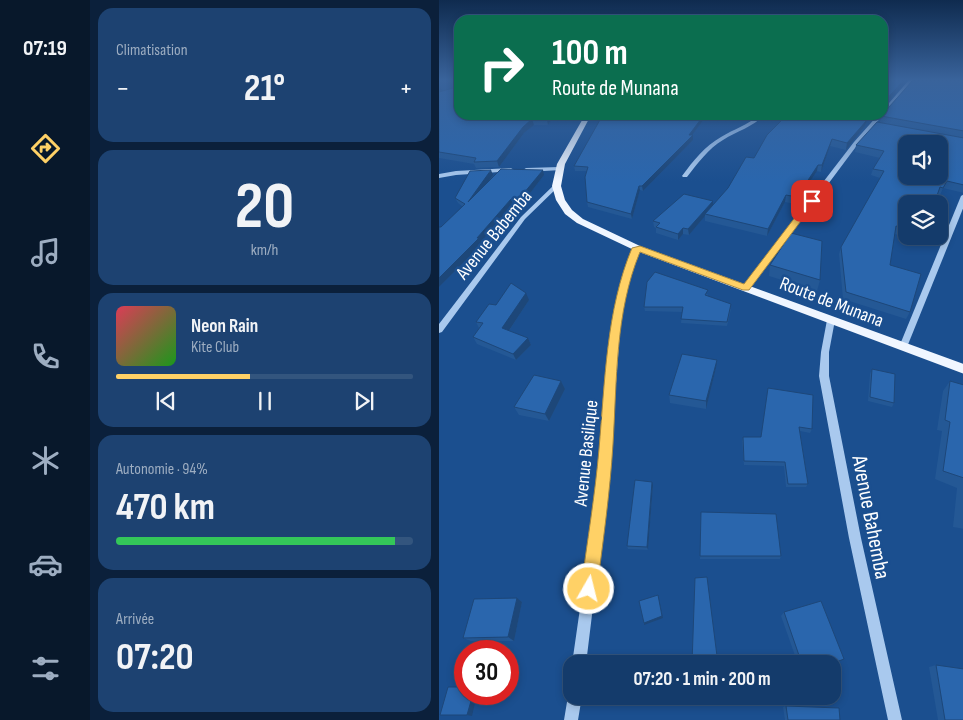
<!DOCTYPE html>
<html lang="fr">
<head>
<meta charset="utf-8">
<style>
	:root { --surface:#143b6b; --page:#1d4271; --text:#f1f3f6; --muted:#9dadc1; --line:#33557e; --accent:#ffd166 }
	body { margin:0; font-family:"Sofia Sans Condensed",sans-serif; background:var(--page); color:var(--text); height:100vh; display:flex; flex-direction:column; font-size:19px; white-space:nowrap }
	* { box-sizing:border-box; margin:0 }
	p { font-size:16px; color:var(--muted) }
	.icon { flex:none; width:28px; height:28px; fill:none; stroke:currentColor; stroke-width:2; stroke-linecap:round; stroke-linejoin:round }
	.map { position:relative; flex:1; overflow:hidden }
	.details { display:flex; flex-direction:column; gap:8px; padding:8px; background:#0b203b; width:349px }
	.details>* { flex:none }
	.banner { position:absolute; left:15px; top:15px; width:434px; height:105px; border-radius:15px; box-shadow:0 2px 8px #0003,0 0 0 1px var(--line); background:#0b6e4f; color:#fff; overflow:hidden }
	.buttons { position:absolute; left:459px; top:135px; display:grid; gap:10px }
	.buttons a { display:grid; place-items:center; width:50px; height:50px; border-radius:10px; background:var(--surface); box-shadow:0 2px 8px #0003,0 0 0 1px var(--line); font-size:25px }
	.speed { position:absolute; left:15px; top:640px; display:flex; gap:10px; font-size:25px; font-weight:700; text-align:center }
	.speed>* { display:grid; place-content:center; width:65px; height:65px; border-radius:50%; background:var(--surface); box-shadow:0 2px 8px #0003,0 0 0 1px var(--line); line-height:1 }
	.speed .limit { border:8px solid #d22; background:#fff; color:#111 }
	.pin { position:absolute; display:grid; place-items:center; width:42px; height:42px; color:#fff; margin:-21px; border-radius:10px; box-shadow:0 2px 8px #0006 }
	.me { position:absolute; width:55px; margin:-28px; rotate:8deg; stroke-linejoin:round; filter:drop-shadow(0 0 4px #0008) }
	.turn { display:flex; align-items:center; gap:18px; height:105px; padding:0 15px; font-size:22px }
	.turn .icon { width:65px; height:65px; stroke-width:2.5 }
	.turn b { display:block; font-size:35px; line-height:42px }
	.big { font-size:38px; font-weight:700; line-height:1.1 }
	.details .card { flex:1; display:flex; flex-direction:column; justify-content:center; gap:8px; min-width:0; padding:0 18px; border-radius:15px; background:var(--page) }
	.details .dial { align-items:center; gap:0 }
	.dial b { font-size:65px; line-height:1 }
	.song { display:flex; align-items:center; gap:15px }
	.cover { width:60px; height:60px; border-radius:8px; background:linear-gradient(135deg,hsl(350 70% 55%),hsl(120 70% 35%)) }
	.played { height:5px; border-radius:2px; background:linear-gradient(90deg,var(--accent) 45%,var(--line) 45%) }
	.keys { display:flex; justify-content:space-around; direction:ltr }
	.heat { display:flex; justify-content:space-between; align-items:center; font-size:28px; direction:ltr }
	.charge { height:8px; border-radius:4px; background:linear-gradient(90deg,#34c759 94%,var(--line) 0) }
	.trip { position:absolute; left:124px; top:655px; width:278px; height:50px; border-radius:15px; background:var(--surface); box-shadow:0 2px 8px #0003,0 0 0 1px var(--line); font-weight:700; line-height:50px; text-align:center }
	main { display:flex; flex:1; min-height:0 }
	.tabs { display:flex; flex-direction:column; width:90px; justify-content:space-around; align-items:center; background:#08182b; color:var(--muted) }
	.tabs .icon { width:35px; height:35px }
	.tabs .current { color:var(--accent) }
	.tabs b { font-size:22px; color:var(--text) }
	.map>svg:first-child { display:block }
</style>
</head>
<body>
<main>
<nav class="tabs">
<b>07:19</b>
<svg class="icon current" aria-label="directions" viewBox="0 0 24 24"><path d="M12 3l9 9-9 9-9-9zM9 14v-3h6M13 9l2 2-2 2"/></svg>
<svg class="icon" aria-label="music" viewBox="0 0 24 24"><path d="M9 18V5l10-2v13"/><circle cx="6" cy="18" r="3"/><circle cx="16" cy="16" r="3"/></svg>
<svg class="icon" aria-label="phone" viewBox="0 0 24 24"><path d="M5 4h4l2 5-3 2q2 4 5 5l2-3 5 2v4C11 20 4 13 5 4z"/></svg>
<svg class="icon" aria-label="climate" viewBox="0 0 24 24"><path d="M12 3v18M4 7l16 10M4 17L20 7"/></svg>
<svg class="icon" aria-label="car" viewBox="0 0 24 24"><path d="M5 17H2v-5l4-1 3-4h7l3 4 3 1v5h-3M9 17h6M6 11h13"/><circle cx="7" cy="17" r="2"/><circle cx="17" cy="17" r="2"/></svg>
<svg class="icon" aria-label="filters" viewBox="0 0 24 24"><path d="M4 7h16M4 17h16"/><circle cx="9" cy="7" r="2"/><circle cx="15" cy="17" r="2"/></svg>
</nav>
<section class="details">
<div class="card"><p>Climatisation</p>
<div class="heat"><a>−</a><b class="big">21°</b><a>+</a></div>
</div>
<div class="card dial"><b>20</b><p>km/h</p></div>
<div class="card">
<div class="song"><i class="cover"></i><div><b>Neon Rain</b><p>Kite Club</p></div></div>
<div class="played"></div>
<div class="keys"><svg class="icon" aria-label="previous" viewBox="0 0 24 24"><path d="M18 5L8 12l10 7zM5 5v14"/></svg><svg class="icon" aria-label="pause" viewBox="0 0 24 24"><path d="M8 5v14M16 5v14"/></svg><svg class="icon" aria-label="next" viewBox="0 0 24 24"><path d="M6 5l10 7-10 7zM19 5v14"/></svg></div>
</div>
<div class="card"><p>Autonomie · 94%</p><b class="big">470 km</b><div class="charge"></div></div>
<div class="card"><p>Arrivée</p><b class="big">07:20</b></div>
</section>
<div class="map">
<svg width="525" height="720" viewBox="0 0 525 720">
	<rect width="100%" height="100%" fill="#1b4f8f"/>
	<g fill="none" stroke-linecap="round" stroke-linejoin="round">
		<g fill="#a9c9ee" fill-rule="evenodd">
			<polygon points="470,80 474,80 419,144 310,290 304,290 303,288 304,286 415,142 439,115 444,115 444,110"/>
			<path d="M320,115H325C314,127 298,131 284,140C269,149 259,163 248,177H244L243,176C254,161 266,146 282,137C295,129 309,125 320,115Z"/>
			<polygon points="120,167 123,169 122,170 87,172 84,170 87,168"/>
			<polygon points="72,168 75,170 74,171 17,175 0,178 0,174 17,171"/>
			<polygon points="116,184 121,185 86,219 3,332 0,333 0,324 82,217"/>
			<polygon points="525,194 525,206 468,347 467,349 461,349 460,347 522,196"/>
			<polygon points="198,246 201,248 192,275 185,303 181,331 170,476 147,664 133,664 160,476 172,331 177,303 185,275 195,248"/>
			<polygon points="392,317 396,320 390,352 390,376 422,538 463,720 449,720 410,538 380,376 382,352 388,320"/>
			<polygon points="132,690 132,696 143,696 139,720 125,720 129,696"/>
		</g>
		<polygon fill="#f0f6ff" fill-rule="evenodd" points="146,115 152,115 126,164 122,186 126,200 133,210 144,219 201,246 525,364 525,374 195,250 138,223 126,214 117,200 113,186 118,164"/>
	</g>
	<g fill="#245895">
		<polygon points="525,80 525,193 504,188 501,195 498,194 468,204 468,236 485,236 483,241 456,234 451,265 471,312 467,319 404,299 400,254 402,247 441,178 432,175 434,169 441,158 416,152 417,145 441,122 442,116"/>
		<polygon points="0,86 3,91 116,115 109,125 95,125 85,133 60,167 37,168 35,164 0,158"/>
		<polygon points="205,115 268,115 253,135 254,135 254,140 204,191 201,190 193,219 149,207 148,202 148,171 136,171 135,166 173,119 204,116"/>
		<polygon points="348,115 437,115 431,121 428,120 426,126 407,150 391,146 382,172 378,171 356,204 346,202 328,236 266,221 266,216 250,235 244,234 239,240 217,233 217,228 215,227 214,221 274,201 274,205 315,158"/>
		<polygon points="54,175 50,181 105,175 82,205 74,204 42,242 43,244 0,287 0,227 2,227 24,207 19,203 16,198"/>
		<polygon points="331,265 381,280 378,291 330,276"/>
		<polygon points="269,294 268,296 292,309 288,326 242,323 243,312 206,311 205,307"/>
		<polygon points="90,300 70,331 89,338 92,345 77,360 38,344 34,337 40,328 37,322 57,305"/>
		<polygon points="277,368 267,409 231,403 230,395"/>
		<polygon points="433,369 455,403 453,407 429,401 431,374"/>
		<polygon points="122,381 126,389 110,421 80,415 75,407"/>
		<polygon points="511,381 525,385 525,529 514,527 518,488 496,479 503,431 498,430 504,391"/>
		<polygon points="329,388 373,429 371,433 361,431 369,484 367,487 347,487 345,466 305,465 303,441 304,437 322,437"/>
		<polygon points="214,485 209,550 189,549 188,546"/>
		<polygon points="262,512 342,556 341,559 261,559"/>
		<polygon points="78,598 83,602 75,641 32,641 24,638"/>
		<polygon points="345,612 400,662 392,664 359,664 342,616"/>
		<polygon points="497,665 525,720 499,720 490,667"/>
		<polygon points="347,706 401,720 346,720 344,707"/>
	</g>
	<g fill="#1d4779">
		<polygon points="465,80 464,85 444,107 444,103"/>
		<polygon points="1,86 4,92 0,93 0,87"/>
		<polygon points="111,115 116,115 109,125 108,120"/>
		<polygon points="265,115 268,115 251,138 254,135 254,140 204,191 203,186 250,135"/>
		<polygon points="433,115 437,115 431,121"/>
		<polygon points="93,119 95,125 85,133 60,167 58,161 84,127"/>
		<polygon points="428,120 426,126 407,150 408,143"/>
		<polygon points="393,139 391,146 382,172 383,165"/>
		<polygon points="379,165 378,171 356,204 358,197"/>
		<polygon points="52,170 54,175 31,207 29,202"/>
		<polygon points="104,170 105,175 82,205 80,199"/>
		<polygon points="200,186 201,190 193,219 192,214"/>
		<polygon points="347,195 346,202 328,236 329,229"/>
		<polygon points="72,199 74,204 42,242 43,244 0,287 0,278 38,238"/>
		<polygon points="274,201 274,207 266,214 266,216 250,235 249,229"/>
		<polygon points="244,228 244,234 239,240 239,234"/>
		<polygon points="87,293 90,300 67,335 63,328"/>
		<polygon points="89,338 92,345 77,360 74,354"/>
		<polygon points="278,360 277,368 267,409 267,401"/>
		<polygon points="122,381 126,389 110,421 106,414"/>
		<polygon points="213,482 214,485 209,550 208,547"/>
		<polygon points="219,595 224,618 205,625 205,623"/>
		<polygon points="78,598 83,602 75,641 69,637"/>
		<polygon points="34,694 38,694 33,716 28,715"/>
	</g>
	<g fill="#2a66ad" stroke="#1d4779" fill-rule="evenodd">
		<polygon points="444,80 465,80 444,103 444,107"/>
		<polygon points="474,80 525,80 525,131 442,116"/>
		<polygon points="14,88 20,89 20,115 111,115 108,120 93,119 84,127 58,161 35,162 37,158 0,152 0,92"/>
		<polygon points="175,115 204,116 205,115 265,115 250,135 254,135 203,186 200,186 192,214 148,202 146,177 149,167 135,166 162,118 173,119"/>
		<polygon points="348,115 404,115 428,120 408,143 393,139 383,165 379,165 358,197 347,195 329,229 266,214 289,188 307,157 315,158 328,135"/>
		<path d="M438,122L525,138V185L508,181L504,188L501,187L495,204H468V229L457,226L451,265L482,274L471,312L407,292L402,247L445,171L434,169L445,151L417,145ZM468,144H500V176H468Z"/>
		<polygon points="62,169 104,170 80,199 72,199 38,238 40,238 0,278 0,227 2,227 26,204 16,198 31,171 52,170 29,202"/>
		<polygon points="245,194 274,201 249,229 244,228 239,234 217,227 221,223 214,221"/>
		<polygon points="352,233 383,241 381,280 331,265"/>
		<polygon points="216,272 269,290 266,295 292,304 288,322 242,319 244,307 205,307 208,282"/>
		<polygon points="72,283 87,293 63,328 89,338 74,354 34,337 44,323 37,322 50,304 57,305"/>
		<polygon points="243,354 278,360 267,401 230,395"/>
		<polygon points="433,369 456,374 455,403 431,397"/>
		<polygon points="95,375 122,381 106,414 75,407"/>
		<polygon points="511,381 525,385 525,478 504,471 511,422 506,420"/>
		<polygon points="329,388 374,395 373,429 360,427 369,484 349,484 346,462 305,461 304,437 322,437"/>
		<polygon points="196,480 213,482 208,547 188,546"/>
		<polygon points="262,512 337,514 342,556 261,556"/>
		<polygon points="268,577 279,664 253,664 256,578"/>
		<polygon points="219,595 223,616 205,623 200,601"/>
		<polygon points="78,598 69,637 24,638 35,599"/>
		<polygon points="382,601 405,659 392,664 363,664 345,612"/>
		<polygon points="497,665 525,669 525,720 506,720"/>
		<polygon points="9,687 26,687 26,694 34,694 28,715 1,715"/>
		<polygon points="347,706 400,708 401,720 349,720"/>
	</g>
	<linearGradient id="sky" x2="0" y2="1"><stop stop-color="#0f2b4f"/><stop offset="0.44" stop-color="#39639b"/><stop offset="1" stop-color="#39639b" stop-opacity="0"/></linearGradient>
	<rect width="525" height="181" fill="url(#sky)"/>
	<path fill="#ffd166" stroke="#a68842" d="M370,199L377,201L310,290H304L201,252C176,312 178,381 174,444C171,493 164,541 158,589L156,595L150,597L144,595L142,589C148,542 156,496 160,449C166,382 167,310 193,248L201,246L305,284Z"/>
	<g text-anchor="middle" stroke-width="5" stroke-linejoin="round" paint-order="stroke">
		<g font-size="19" fill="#fff" stroke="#1b4f8f">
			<text transform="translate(54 234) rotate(-51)" y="7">Avenue Babemba</text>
			<text transform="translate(393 301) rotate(21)" y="7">Route de Munana</text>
			<text transform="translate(146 453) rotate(-84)" y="7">Avenue Basilique</text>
		</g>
		<g font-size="22" fill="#fff" stroke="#1b4f8f">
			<text transform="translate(433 517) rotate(79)" y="8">Avenue Bahemba</text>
		</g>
	</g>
</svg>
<div class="buttons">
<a><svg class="icon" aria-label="sound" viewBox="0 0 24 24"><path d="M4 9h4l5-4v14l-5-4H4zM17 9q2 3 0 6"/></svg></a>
<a><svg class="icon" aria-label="layers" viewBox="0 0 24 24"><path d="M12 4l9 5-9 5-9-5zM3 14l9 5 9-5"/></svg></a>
</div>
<div class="speed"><div class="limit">30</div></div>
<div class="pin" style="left:373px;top:201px;background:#d93025"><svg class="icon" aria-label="arrive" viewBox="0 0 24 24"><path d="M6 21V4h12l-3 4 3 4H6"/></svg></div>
<svg class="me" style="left:150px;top:589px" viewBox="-20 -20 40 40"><circle r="17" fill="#ffd166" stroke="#fff" stroke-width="3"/><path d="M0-11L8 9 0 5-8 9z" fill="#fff"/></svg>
<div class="trip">07:20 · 1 min · 200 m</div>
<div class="banner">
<div class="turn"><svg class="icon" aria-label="right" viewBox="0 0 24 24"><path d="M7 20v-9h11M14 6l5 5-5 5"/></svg><div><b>100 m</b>Route de Munana</div></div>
</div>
</div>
</main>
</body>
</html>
